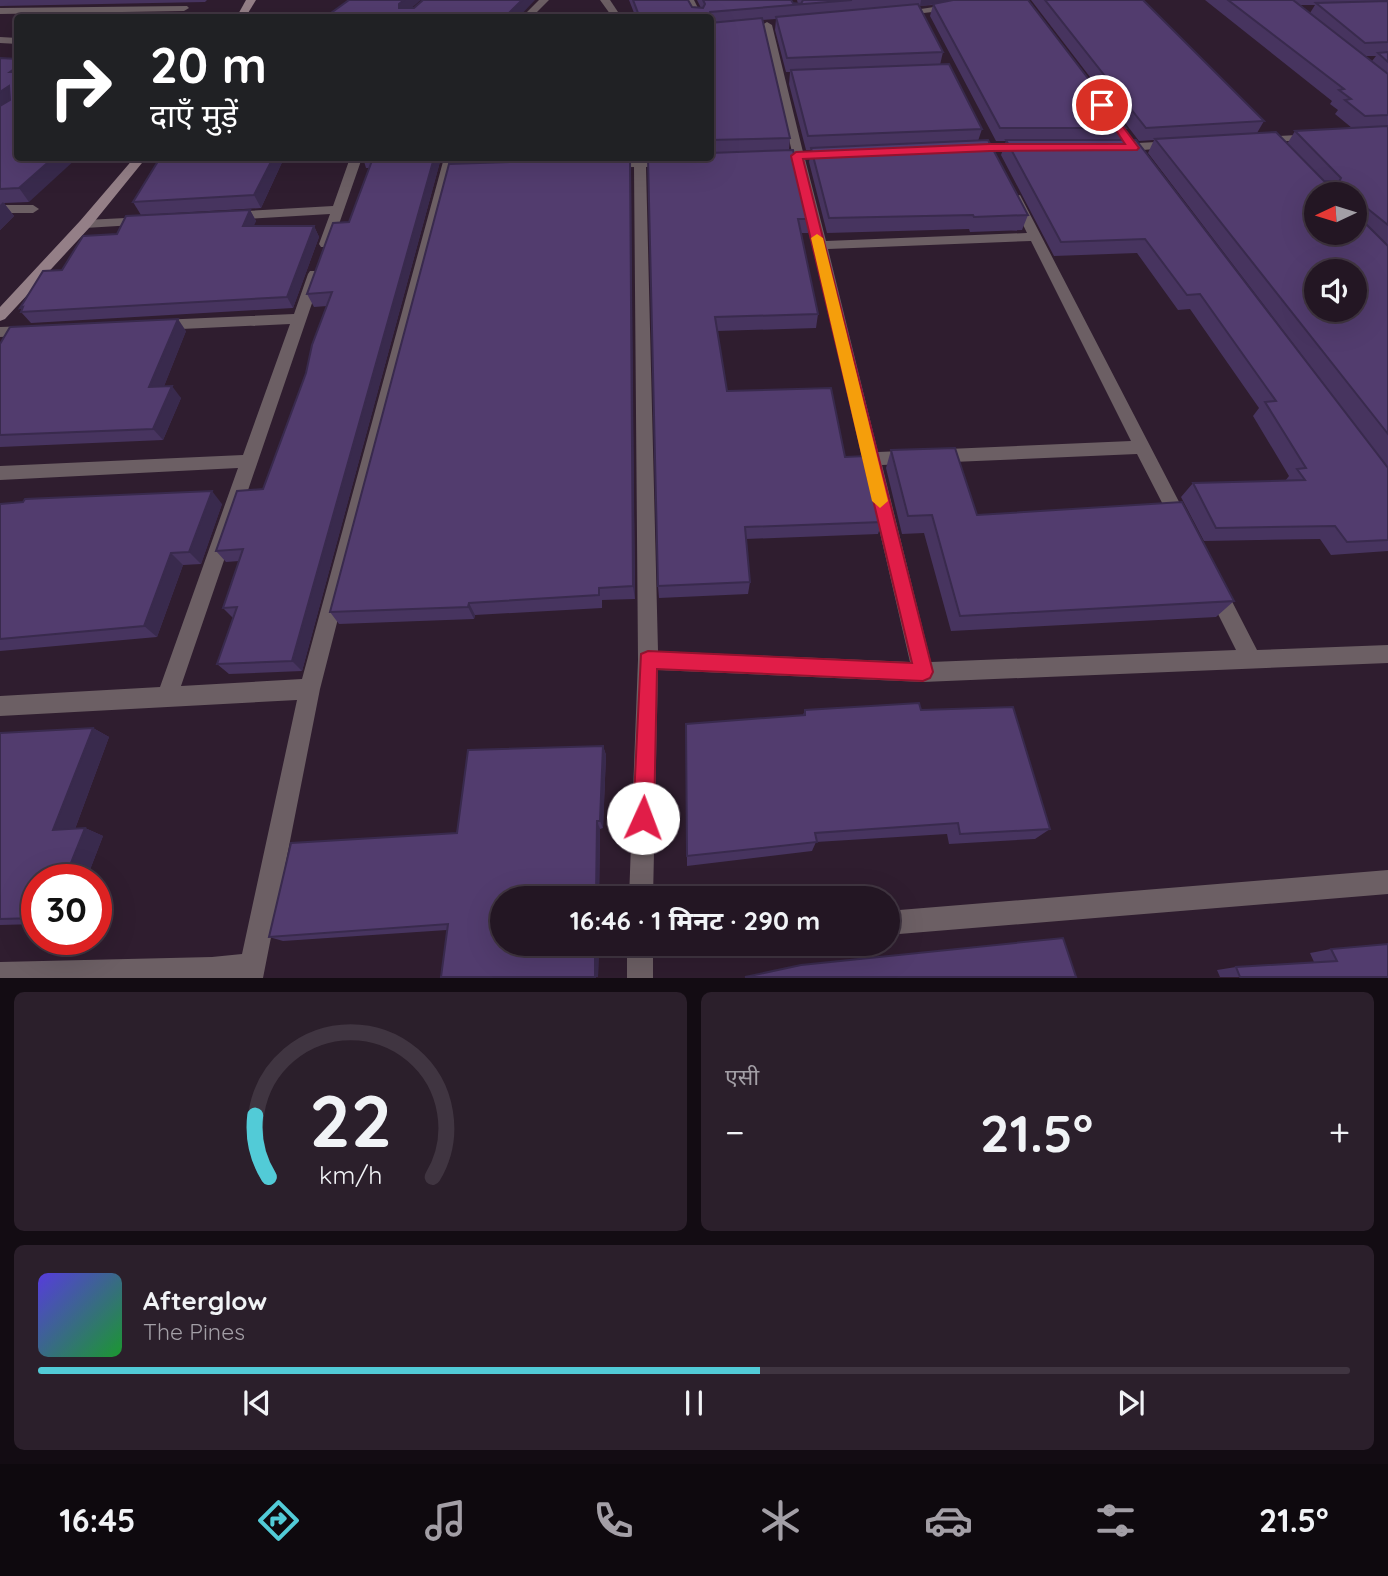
<!DOCTYPE html>
<html lang="hi">
<head>
<meta charset="utf-8">
<style>
	:root { --surface:#231623; --page:#2b1f2b; --text:#f1f3f6; --muted:#a39fa6; --line:#403541; --accent:#52cbd7 }
	body { margin:0; font-family:Quicksand,"Noto Sans Devanagari",sans-serif; background:var(--page); color:var(--text); height:100vh; display:flex; flex-direction:column; font-size:26px; white-space:nowrap }
	* { box-sizing:border-box; margin:0 }
	p { font-size:23px; color:var(--muted) }
	.icon { flex:none; width:38px; height:38px; fill:none; stroke:currentColor; stroke-width:2; stroke-linecap:round; stroke-linejoin:round }
	.map { position:relative; height:978px; overflow:hidden }
	.panel { display:flex; flex-direction:column; gap:14px; padding:14px; background:#130c13; flex:1 }
	.panel>* { flex:none }
	.hud { position:absolute; left:14px; top:14px; width:700px; height:147px; border-radius:7px; box-shadow:0 7px 28px #0002,0 0 0 2px var(--line); background:#202124; color:#fff; overflow:hidden }
	.needle { width:46px; rotate:266deg }
	.buttons { position:absolute; left:1304px; top:182px; display:grid; gap:14px }
	.buttons a { display:grid; place-items:center; width:63px; height:63px; border-radius:50%; background:var(--surface); box-shadow:0 7px 28px #0002,0 0 0 2px var(--line); font-size:35px }
	.speed { position:absolute; left:21px; top:864px; display:flex; gap:14px; font-size:35px; font-weight:700; text-align:center }
	.speed>* { display:grid; place-content:center; width:91px; height:91px; border-radius:50%; background:var(--surface); box-shadow:0 7px 28px #0002,0 0 0 2px var(--line); line-height:1 }
	.speed .limit { border:10px solid #d22; background:#fff; color:#111 }
	.pin { position:absolute; display:grid; place-items:center; width:60px; height:60px; color:#fff; margin:-30px; border:4px solid #fff; border-radius:50%; box-shadow:0 2px 7px #0007 }
	.me { position:absolute; width:77px; margin:-38px; rotate:2deg; stroke-linejoin:round; filter:drop-shadow(0 0 5px #0008) }
	.turn { display:flex; align-items:center; gap:24px; height:147px; padding:0 21px; font-size:32px }
	.turn .icon { width:91px; height:91px; stroke-width:2.5 }
	.turn b { display:block; font-size:49px; line-height:60px }
	.big { font-size:52px; font-weight:700; line-height:1.1 }
	.panel .tile { flex:1; display:flex; flex-direction:column; justify-content:center; gap:10px; min-width:0; padding:0 24px; border-radius:10px; background:var(--page) }
	.panel .dial { align-items:center; gap:0 }
	.dial svg { height:182px; overflow:visible; fill:none; stroke:var(--line); stroke-width:7; stroke-linecap:round; text-anchor:middle }
	.dial text { fill:var(--text); stroke:none }
	.song { display:flex; align-items:center; gap:21px }
	.cover { width:84px; height:84px; border-radius:10px; background:linear-gradient(135deg,hsl(250 70% 55%),hsl(130 70% 35%)) }
	.played { height:7px; border-radius:4px; background:linear-gradient(90deg,var(--accent) 55%,var(--line) 55%) }
	.keys { display:flex; justify-content:space-around; direction:ltr }
	.heat { display:flex; justify-content:space-between; align-items:center; font-size:38px; direction:ltr }
	.panel .tiles { flex:1; display:grid; gap:14px; grid-template-columns:1fr 1fr }
	.tile:last-child { grid-column:span 2 }
	.trip { position:absolute; left:490px; top:886px; width:410px; height:70px; border-radius:35px; background:var(--surface); box-shadow:0 7px 28px #0002,0 0 0 2px var(--line); font-weight:700; line-height:70px; text-align:center }
	.tabs { display:flex; height:112px; justify-content:space-around; align-items:center; background:#0e090e; color:var(--muted) }
	.tabs .icon { width:49px; height:49px }
	.tabs .current { color:var(--accent) }
	.tabs b { font-size:32px; color:var(--text) }
	.map>svg:first-child { display:block }
</style>
</head>
<body>
<div class="map">
<svg width="1388" height="978" viewBox="0 0 1388 978">
	<rect width="100%" height="100%" fill="#2f1d2f"/>
	<g fill="none" stroke-linecap="round" stroke-linejoin="round">
		<g fill="#6c5f64" fill-rule="evenodd">
			<polygon points="539,0 549,0 531,18 521,18"/>
			<polygon points="600,0 610,0 622,18 613,18"/>
			<polygon points="684,0 694,0 703,18 694,18"/>
			<polygon points="954,4 959,7 957,9 899,16 894,13"/>
			<polygon points="187,6 189,8 184,11 0,14 0,8"/>
			<path d="M767,22L772,25L803,152L832,150L838,154L832,158L805,159L826,241L1027,233L1010,198L1020,195L1190,523L1187,528H1175L1137,454L882,465L931,662L1236,650L1205,588L1208,582L1215,580L1222,582L1257,650L1388,645V663L923,682L658,670L653,898H629L638,660L634,167L604,168V162L634,160V158H671L677,162L671,166L646,167L658,651L910,662L864,464L861,459L862,456L793,160L773,161L767,157L773,153L792,152L762,25ZM1031,241L1131,441L878,452L828,249Z"/>
			<polygon points="0,37 18,38 18,44 0,43"/>
			<polygon points="1315,134 1321,137 1319,139 1259,143 1253,140 1259,137"/>
			<polygon points="1175,141 1181,145 1179,147 1119,152 1113,148 1119,144"/>
			<polygon points="968,145 1028,144 1034,148 1028,152 964,151 964,147"/>
			<polygon points="350,158 362,158 331,247 321,247 319,244 330,214 229,220 223,216 229,212 333,206"/>
			<polygon points="444,158 456,158 320,689 263,978 0,978 0,962 212,957 242,954 297,700 0,716 0,696 160,687 238,468 0,480 0,466 243,455 290,324 160,330 153,325 160,320 294,314 308,274 310,271 320,271 322,274 181,686 302,679"/>
			<polygon points="0,205 33,205 39,209 33,213 0,213"/>
			<polygon points="146,217 152,221 151,224 85,228 78,224 85,220"/>
			<polygon points="30,326 35,327 35,335 0,337 0,327"/>
			<polygon points="1388,870 1388,894 887,935 887,911"/>
			<rect x="627" y="943" width="26" height="35"/>
		</g>
		<g fill="#947f87" fill-rule="evenodd">
			<polygon points="246,0 256,0 245,18 236,18"/>
			<polygon points="134,158 146,158 90,227 5,319 0,321 0,307 80,221"/>
		</g>
	</g>
	<g fill="#47345f" fill-rule="evenodd">
		<polygon points="0,0 207,0 205,2 0,6"/>
		<polygon points="629,0 688,0 692,7 701,8 697,0 791,0 793,3 798,4 797,0 1028,0 1126,128 1120,140 1388,468 1388,551 1331,555 1320,539 1204,541 1181,497 1193,483 1285,481 1289,476 1253,416 1259,408 1190,309 1178,310 1137,253 1054,256 1001,155 1006,141 996,141 930,16 933,5 919,6 943,52 940,65 982,129 978,141 1028,215 1022,230 970,232 969,229 827,233 809,162 811,150 806,150 789,84 790,72 786,72 775,30 776,19 762,20 790,138 789,150 810,219 808,233 801,233 818,314 816,328 717,331 727,391 845,457 882,522 878,534 746,539 750,582 748,594 659,598 658,586 710,158 710,18 636,18"/>
		<path d="M1031,0H1143L1264,121L1257,133L1287,144L1295,131L1352,128L1335,114L1338,110L1330,104L1332,101L1205,0H1388V468L1148,153L1154,140L1139,141ZM1300,5H1315L1310,13ZM1365,56H1376L1372,61Z"/>
		<polygon points="0,58 29,202 4,203 14,216 0,230"/>
		<polygon points="160,158 284,158 261,208 141,215 133,202"/>
		<polygon points="363,158 441,158 302,671 229,674 217,664 233,618 223,608 239,561 226,562 216,551 263,489 306,373 327,306 314,307 307,294 349,222 369,168 366,168"/>
		<polygon points="454,158 560,158 560,160 630,158 635,599 602,600 602,608 475,615 474,619 339,624 330,612 456,164"/>
		<polygon points="250,210 256,221 253,226 314,226 319,237 293,308 31,323 21,312 22,310 20,308 62,270 117,234"/>
		<polygon points="186,331 164,386 181,398 163,440 0,447 0,344"/>
		<polygon points="891,450 977,515 1234,601 1216,617 951,631 924,533 902,534 886,468"/>
		<polygon points="0,504 222,504 201,564 183,565 157,637 0,651"/>
		<polygon points="805,710 921,710 1050,829 1035,839 949,844 947,834 816,842 812,851 687,866 686,724 803,715"/>
		<polygon points="93,728 109,737 75,829 85,828 103,836 86,880 37,880 37,924 0,925 0,733"/>
		<polygon points="603,746 606,755 603,828 600,829 599,898 502,898 502,943 599,943 598,977 441,977 447,930 283,941 269,937 457,833"/>
		<polygon points="1331,949 1388,977 1220,977 1217,970 1236,967 1314,962 1310,953"/>
	</g>
	<g fill="#392a4d">
		<polygon points="404,0 421,0 402,16 399,8 399,4"/>
		<polygon points="522,0 535,0 518,18 504,18"/>
		<polygon points="921,0 968,0 920,6"/>
		<polygon points="18,66 18,83 10,72"/>
		<polygon points="9,86 18,98 0,110 0,92"/>
		<polygon points="53,158 77,158 29,202 19,188"/>
		<polygon points="273,158 284,158 261,208 254,195"/>
		<polygon points="434,158 441,158 302,671 292,661"/>
		<polygon points="630,158 631,173 635,599 633,586"/>
		<polygon points="3,202 14,216 0,230 0,205"/>
		<polygon points="250,210 256,221 249,238 243,226"/>
		<polygon points="314,226 319,237 293,308 287,297"/>
		<polygon points="178,319 186,331 159,399 149,387"/>
		<polygon points="172,386 181,398 163,440 153,429"/>
		<polygon points="212,491 222,504 201,564 189,552"/>
		<polygon points="171,553 183,565 157,637 144,626"/>
		<polygon points="469,603 475,615 474,619 468,607"/>
		<polygon points="93,728 109,737 72,837 53,830"/>
		<polygon points="603,746 606,755 603,828 600,821"/>
		<polygon points="597,821 600,829 599,898 596,898"/>
		<polygon points="85,828 103,836 86,880 64,880"/>
		<polygon points="595,943 599,943 598,977 595,977"/>
	</g>
	<g fill="#523c6e" stroke="#392a4d" stroke-width="2" fill-rule="evenodd">
		<polygon points="349,0 404,0 399,4 399,8 414,8 423,0 522,0 504,18 324,18"/>
		<polygon points="633,0 688,0 692,7 703,8 705,4 703,0 791,0 793,3 801,4 803,0 852,0 710,12 708,18 640,18"/>
		<polygon points="953,0 1028,0 1126,128 1000,128 933,4"/>
		<polygon points="1045,0 1143,0 1264,121 1146,128"/>
		<polygon points="1228,0 1293,0 1388,74 1388,115 1365,116 1345,100 1351,99 1339,90 1344,89"/>
		<polygon points="1388,1 1388,42 1365,43 1316,3"/>
		<polygon points="918,4 943,52 787,58 776,17"/>
		<polygon points="762,18 790,138 710,140 710,23"/>
		<polygon points="1388,52 1388,62 1378,53"/>
		<polygon points="0,58 18,59 18,66 10,72 18,72 18,158 53,158 19,188 0,189 0,106 10,100 9,86 0,92"/>
		<polygon points="949,64 982,129 808,136 791,70"/>
		<path d="M1388,126V225L1363,205L1362,220L1388,246V434L1155,139L1276,132L1324,181L1339,182L1341,178L1295,131ZM1316,194H1354V233H1316ZM1316,271H1354V310H1316Z"/>
		<polygon points="988,140 1028,215 974,217 973,215 829,218 811,148"/>
		<polygon points="1006,140 1136,140 1388,468 1388,540 1347,542 1335,526 1216,528 1193,483 1305,480 1297,469 1306,468 1265,402 1276,401 1200,294 1187,295 1145,239 1061,242"/>
		<polygon points="793,150 810,219 798,219 818,314 715,317 727,391 831,388 845,457 866,456 882,522 745,527 750,582 658,586 648,158 710,158 710,153"/>
		<polygon points="160,158 273,158 254,195 133,202"/>
		<polygon points="373,158 434,158 292,661 217,664 237,607 223,608 243,549 216,551 237,491 263,489 306,373 312,345 332,292 307,294 333,223 349,222"/>
		<polygon points="630,158 633,586 599,588 599,595 469,603 468,607 330,612 449,164"/>
		<polygon points="250,210 243,226 314,226 287,297 21,312 23,307 20,308 43,271 62,270 83,236 117,234 126,216"/>
		<polygon points="178,319 149,387 172,386 153,429 0,435 0,344 10,327"/>
		<polygon points="955,448 977,515 1182,502 1234,601 960,616 932,515 908,516 891,450"/>
		<polygon points="212,491 189,552 171,553 144,626 0,639 0,504 23,502 25,499"/>
		<polygon points="919,703 921,710 1013,707 1050,829 960,834 958,823 815,833 817,842 687,856 686,724 805,715 805,710"/>
		<polygon points="93,728 53,830 85,828 64,880 37,880 37,918 0,919 0,733"/>
		<polygon points="603,746 600,821 597,821 596,898 502,898 502,943 595,943 595,977 441,977 448,924 269,937 291,843 457,833 468,750"/>
		<polygon points="1063,938 1076,977 745,977 801,965"/>
		<polygon points="1388,944 1388,977 1240,977 1236,967 1337,961 1331,949"/>
	</g>
	<polygon fill="#e11d48" stroke="#92132f" stroke-width="2" points="1098,103 1105,103 1139,148 1137,150 990,151 803,159 933,672 930,678 923,681 657,669 654,818 651,826 643,829 636,826 633,818 641,654 648,651 912,663 791,156 796,152 990,144 1125,144"/>
	<polygon fill="#f59e0b" points="817,234 823,238 888,501 880,508 872,501 811,238"/>
</svg>
<div class="buttons">
<a><svg class="needle" viewBox="-14 -14 28 28"><path d="M0-13l5 13h-10z" fill="#e53935"/><path d="M0 13l5-13h-10z" fill="#a39fa6"/></svg></a>
<a><svg class="icon" aria-label="sound" viewBox="0 0 24 24"><path d="M4 9h4l5-4v14l-5-4H4zM17 9q2 3 0 6"/></svg></a>
</div>
<div class="speed"><div class="limit">30</div></div>
<div class="pin" style="left:1102px;top:105px;background:#d93025"><svg class="icon" aria-label="arrive" viewBox="0 0 24 24"><path d="M6 21V4h12l-3 4 3 4H6"/></svg></div>
<svg class="me" style="left:643px;top:818px" viewBox="-20 -20 40 40"><circle r="19" fill="#fff"/><path d="M0-13L10 11 0 6-10 11z" fill="#e11d48"/></svg>
<div class="trip">16:46 · 1 मिनट · 290 m</div>
<div class="hud">
<div class="turn"><svg class="icon" aria-label="right" viewBox="0 0 24 24"><path d="M7 20v-9h11M14 6l5 5-5 5"/></svg><div><b>20 m</b>दाएँ मुड़ें</div></div>
</div>
</div>
<section class="panel">
<div class="tiles">
<div class="tile dial"><svg viewBox="0 0 100 80">
<path d="M14 69A42 42 0 1 1 86 69"/>
<path d="M14 69A42 42 0 0 1 8 42" stroke="#52cbd7"/>
<text x="50" y="56" font-size="32" font-weight="700">22</text>
<text x="50" y="72" font-size="11">km/h</text>
</svg></div>
<div class="tile"><p>एसी</p>
<div class="heat"><a>−</a><b class="big">21.5°</b><a>+</a></div>
</div>
<div class="tile">
<div class="song"><i class="cover"></i><div><b>Afterglow</b><p>The Pines</p></div></div>
<div class="played"></div>
<div class="keys"><svg class="icon" aria-label="previous" viewBox="0 0 24 24"><path d="M18 5L8 12l10 7zM5 5v14"/></svg><svg class="icon" aria-label="pause" viewBox="0 0 24 24"><path d="M8 5v14M16 5v14"/></svg><svg class="icon" aria-label="next" viewBox="0 0 24 24"><path d="M6 5l10 7-10 7zM19 5v14"/></svg></div>
</div>
</div>
</section>
<nav class="tabs">
<b>16:45</b>
<svg class="icon current" aria-label="directions" viewBox="0 0 24 24"><path d="M12 3l9 9-9 9-9-9zM9 14v-3h6M13 9l2 2-2 2"/></svg>
<svg class="icon" aria-label="music" viewBox="0 0 24 24"><path d="M9 18V5l10-2v13"/><circle cx="6" cy="18" r="3"/><circle cx="16" cy="16" r="3"/></svg>
<svg class="icon" aria-label="phone" viewBox="0 0 24 24"><path d="M5 4h4l2 5-3 2q2 4 5 5l2-3 5 2v4C11 20 4 13 5 4z"/></svg>
<svg class="icon" aria-label="climate" viewBox="0 0 24 24"><path d="M12 3v18M4 7l16 10M4 17L20 7"/></svg>
<svg class="icon" aria-label="car" viewBox="0 0 24 24"><path d="M5 17H2v-5l4-1 3-4h7l3 4 3 1v5h-3M9 17h6M6 11h13"/><circle cx="7" cy="17" r="2"/><circle cx="17" cy="17" r="2"/></svg>
<svg class="icon" aria-label="filters" viewBox="0 0 24 24"><path d="M4 7h16M4 17h16"/><circle cx="9" cy="7" r="2"/><circle cx="15" cy="17" r="2"/></svg>
<b>21.5°</b>
</nav>
</body>
</html>
